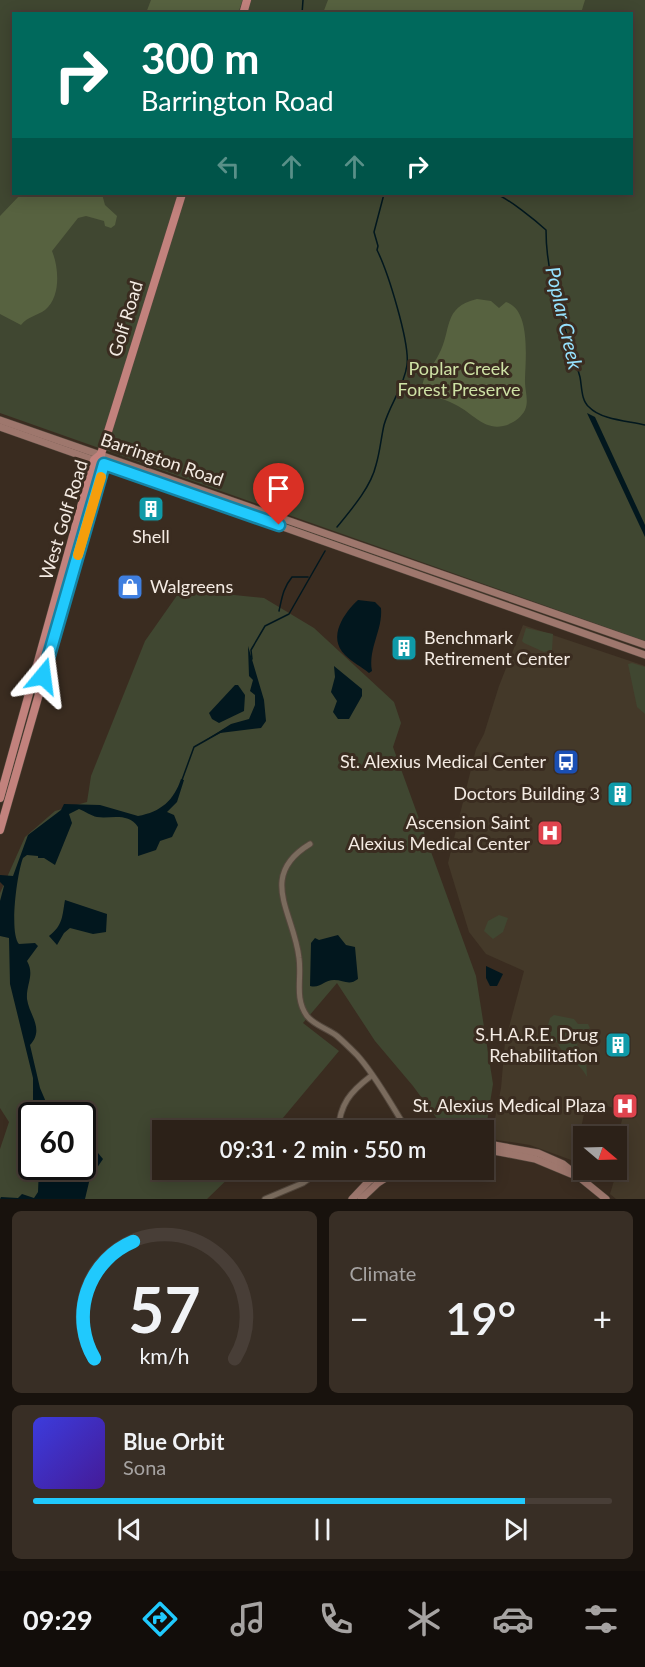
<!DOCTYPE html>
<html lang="en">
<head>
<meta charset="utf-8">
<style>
	:root { --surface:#2c2118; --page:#382e25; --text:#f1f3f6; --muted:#a6a3a2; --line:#483e37; --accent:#20c9fd }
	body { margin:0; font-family:Lato,sans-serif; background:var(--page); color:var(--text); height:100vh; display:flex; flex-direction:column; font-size:22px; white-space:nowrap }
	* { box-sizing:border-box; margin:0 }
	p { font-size:20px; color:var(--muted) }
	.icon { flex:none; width:33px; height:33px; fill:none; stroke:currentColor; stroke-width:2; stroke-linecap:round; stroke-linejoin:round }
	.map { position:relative; height:1199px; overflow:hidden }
	.side { display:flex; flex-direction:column; gap:12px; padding:12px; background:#18120d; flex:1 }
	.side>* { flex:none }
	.hud { position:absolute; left:12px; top:12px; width:621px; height:183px; border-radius:0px; box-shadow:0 3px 15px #0003,0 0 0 2px var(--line); background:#00695c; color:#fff; overflow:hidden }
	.needle { width:39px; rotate:109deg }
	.tools { position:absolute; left:573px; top:1126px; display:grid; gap:12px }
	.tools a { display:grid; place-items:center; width:54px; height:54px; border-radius:0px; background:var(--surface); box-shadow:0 3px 15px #0003,0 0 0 2px var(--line); font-size:30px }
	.speed { position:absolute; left:18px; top:1102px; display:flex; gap:12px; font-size:30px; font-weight:700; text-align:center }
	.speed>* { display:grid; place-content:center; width:78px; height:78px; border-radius:50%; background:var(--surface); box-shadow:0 3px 15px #0003,0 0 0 2px var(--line); line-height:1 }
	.speed .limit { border:3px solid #111; border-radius:9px; background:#fff; color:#111 }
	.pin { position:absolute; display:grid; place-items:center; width:51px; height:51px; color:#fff; margin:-62px -26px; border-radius:50% 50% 50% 0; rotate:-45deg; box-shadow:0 0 6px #0007 }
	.pin .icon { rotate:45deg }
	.me { position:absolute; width:66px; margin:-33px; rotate:16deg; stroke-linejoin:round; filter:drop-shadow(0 0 4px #0008) }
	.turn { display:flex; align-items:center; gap:21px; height:126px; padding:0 30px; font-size:27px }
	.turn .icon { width:78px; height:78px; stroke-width:2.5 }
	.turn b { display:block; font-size:42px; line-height:51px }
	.lanes { display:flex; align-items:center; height:57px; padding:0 30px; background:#0003; justify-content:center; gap:30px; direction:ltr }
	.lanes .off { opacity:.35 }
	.big { font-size:45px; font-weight:600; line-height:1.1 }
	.side .tile { flex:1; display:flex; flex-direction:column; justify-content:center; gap:9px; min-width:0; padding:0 21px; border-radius:9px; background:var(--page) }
	.side .dial { align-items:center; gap:0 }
	.dial svg { height:156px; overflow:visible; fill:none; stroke:var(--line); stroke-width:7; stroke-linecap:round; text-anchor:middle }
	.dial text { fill:var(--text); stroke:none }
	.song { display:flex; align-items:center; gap:18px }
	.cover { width:72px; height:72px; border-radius:9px; background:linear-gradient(135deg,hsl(240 70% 55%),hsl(260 70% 35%)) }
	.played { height:6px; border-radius:3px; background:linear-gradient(90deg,var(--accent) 85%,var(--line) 85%) }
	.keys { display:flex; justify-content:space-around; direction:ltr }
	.heat { display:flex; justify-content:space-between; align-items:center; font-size:33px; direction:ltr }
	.side .tiles { flex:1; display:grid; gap:12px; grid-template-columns:1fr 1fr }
	.tile:last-child { grid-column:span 2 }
	.trip { position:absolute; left:152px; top:1120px; width:342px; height:60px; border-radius:0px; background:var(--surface); box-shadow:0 3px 15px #0003,0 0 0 2px var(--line); font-weight:600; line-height:60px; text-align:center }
	.menu { display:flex; height:96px; justify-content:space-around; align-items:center; background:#120d0a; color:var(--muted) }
	.menu .icon { width:42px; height:42px }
	.menu .selected { color:var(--accent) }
	.menu b { font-size:27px; color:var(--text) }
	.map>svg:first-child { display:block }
</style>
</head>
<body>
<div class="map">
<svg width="645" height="1199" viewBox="0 0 645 1199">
	<rect width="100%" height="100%" fill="#3a2c20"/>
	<polygon fill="#443929" points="523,625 645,666 645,1199 616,1199 610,1194 627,1138 619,1133 624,1111 587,1100 574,1161 530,1145 491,1139 501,1088 505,1042 524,971 486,954 469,932 448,863 476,749 484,734 499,686"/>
	<g fill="#404731" fill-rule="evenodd">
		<path d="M0,0H645V641L0,413ZM14,14H632V194H14Z"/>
		<path d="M185,584L205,592L264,598L314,628L394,702L401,723L393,747L476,976L493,1084L486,1128L446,1131L413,1086L375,1041L337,983L303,1023L339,1051L272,1131H162V1170H237L207,1199H0V1149L9,1122L0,1108V893L25,837L55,811L87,802L91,776L145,641ZM32,1116H82V1167H32Z"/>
		<polygon points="526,628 553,634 552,650 544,652 524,643 522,641"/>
		<polygon points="632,663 645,667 645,714 637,707 628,664"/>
		<polygon points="499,915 508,918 503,932 493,939 484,931 488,921"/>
		<path d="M554,1015L574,1019L578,1024H588L590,1028L581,1035L577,1045L586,1055L587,1077C580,1062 561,1055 558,1043L550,1039L546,1032L550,1018Z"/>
	</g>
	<g fill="#576240">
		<polygon points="151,0 243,0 238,13 146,13"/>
		<polygon points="328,0 585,0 581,13 323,13"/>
		<path d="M21,194H102L105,205L117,216L115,225L111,228L105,226L104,221L86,216L78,218L52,251C59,268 61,297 45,310C37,316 28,316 21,325L0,314V216Z"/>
		<path d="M477,299L491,301L499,308L506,302C532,310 525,362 525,382C525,391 529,401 525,410C521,418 512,424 503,426C484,430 473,414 458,406C448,400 435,397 424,392L422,388C424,372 433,367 439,354C452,331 442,307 477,299Z"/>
	</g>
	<g fill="#02171e">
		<polygon points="587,413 595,417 645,525 645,537"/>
		<path d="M358,600L375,602L381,608C383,630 368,648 372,671L369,673C362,667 352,662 345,655C327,637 344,613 358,600Z"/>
		<polygon points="248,646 264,700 266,721 261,728 220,733 204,741 231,724 249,719 255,705 255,695 250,691 253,680 249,676"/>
		<polygon points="334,666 362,689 362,696 349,719 338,719 333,712 337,701 331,692 335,677"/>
		<polygon points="235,685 238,685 245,695 244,711 219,723 212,719 209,713"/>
		<path d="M181,779L184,780L177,802L167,812L174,815L178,825L172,837L160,841L156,850L138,856V827C128,812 111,819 97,817C91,816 85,811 79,809L69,814L72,823L55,865L44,858H38V856L27,855L23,858C17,873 9,933 19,944L35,943L38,946L27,961C35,975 26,984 27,999C29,1015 45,1029 30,1045L40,1088L52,1116H32L31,1141L27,1136L33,1102V1078L10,984L9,938L0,936V901L4,886L0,882V875L13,876L28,835L61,810L64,804L100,805L138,816C161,812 174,800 181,779Z"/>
		<path d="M65,900L107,914L106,932L93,934L70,928L64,933L57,945L49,936C63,925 62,917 65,900Z"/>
		<path d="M338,935L346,945L355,947L358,979C349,986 344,980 334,980C324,980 320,989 310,986L311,943L315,938L319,940Z"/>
		<polygon points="486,966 503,974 497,986 490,986 486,978"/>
		<polygon points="98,1153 103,1159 90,1178 85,1199 0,1199 1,1197 18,1198 22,1194 34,1198 38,1192 39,1167 82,1167 83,1155"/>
	</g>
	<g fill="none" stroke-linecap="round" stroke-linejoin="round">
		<g stroke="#02171e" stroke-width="1.5">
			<polyline points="302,14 303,0"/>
			<path d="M496,194C509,199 535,220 546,230C546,282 566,328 580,377C582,387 581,400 589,407C601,420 629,421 645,425"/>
			<path d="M337,527C351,510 371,487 376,465C380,452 381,438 384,425C390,404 404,387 407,365C410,343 388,272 377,250L378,246L374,232L384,194"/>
			<path d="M279,611C282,598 283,588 292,577H308"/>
			<polyline points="252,659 251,650 265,626 289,614 325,551"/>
			<polyline points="182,780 194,747 224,730"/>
		</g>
		<g stroke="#54483d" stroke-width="7">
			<g id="street">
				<path d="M310,844C257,876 294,913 299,958C302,978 294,998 307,1016C314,1025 328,1029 337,1036C344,1042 351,1049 357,1055C377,1077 392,1107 408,1131"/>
				<path d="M338,1131C340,1104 350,1092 371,1076"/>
				<polyline points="265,1199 303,1183 321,1170"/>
			</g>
		</g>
		<g stroke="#54483d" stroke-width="8">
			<g id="secondary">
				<polyline points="0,420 645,645"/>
				<polyline points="0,427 645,655"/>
				<polyline points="483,1143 538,1153 563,1164 606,1199"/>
				<polyline points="483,1149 535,1159 571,1174"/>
				<polyline points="352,1199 369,1181 387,1170"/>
				<polyline points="361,1199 378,1183 398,1170"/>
			</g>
		</g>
		<g stroke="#54483d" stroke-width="9">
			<g id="primary">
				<polyline points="243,14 247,0"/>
				<polyline points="101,454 182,194"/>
				<polyline points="0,798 89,478 94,460 101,454"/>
				<polyline points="0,830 103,471 101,454"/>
			</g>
		</g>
		<use href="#street" stroke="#7a6b5d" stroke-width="5"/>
		<use href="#secondary" stroke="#9e776d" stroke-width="7"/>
		<use href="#primary" stroke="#c2827d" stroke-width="8"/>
	</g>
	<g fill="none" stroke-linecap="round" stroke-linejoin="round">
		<g stroke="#1583a4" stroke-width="15">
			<polyline id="route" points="43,676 104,464 279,525"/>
		</g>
		<use href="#route" stroke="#20c9fd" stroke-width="10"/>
		<polyline stroke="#f59e0b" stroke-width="10" points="78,555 101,477"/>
	</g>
	<defs>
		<g id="building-square" transform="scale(1.35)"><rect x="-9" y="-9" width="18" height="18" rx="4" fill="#0f9aa8" stroke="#3a2c20"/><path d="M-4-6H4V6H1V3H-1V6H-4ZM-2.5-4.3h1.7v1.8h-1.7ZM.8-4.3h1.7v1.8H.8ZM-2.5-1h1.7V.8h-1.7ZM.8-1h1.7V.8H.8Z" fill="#fff"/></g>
		<g id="shop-square" transform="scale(1.35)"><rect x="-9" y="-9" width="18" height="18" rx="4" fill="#3f7fe0" stroke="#3a2c20"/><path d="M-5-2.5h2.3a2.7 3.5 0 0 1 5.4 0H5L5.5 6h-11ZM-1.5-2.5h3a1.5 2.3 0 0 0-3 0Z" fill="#fff"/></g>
		<g id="bus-square" transform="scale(1.35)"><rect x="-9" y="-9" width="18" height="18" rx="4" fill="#1a4fb4" stroke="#3a2c20"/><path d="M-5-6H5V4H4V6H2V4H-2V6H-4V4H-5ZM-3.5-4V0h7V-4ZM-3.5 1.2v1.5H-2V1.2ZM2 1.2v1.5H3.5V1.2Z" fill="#fff"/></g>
		<g id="hospital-square" transform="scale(1.35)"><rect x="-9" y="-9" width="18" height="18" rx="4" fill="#e0444e" stroke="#3a2c20"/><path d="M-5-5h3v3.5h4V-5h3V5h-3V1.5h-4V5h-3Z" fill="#fff"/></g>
	</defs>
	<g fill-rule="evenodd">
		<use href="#building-square" x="151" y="509"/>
		<use href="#shop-square" x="130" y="587"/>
		<use href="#building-square" x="404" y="648"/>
		<use href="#bus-square" x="566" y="762"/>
		<use href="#building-square" x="620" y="794"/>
		<use href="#hospital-square" x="550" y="833"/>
		<use href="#building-square" x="618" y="1045"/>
		<use href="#hospital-square" x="625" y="1106"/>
	</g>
	<g text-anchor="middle" stroke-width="6" stroke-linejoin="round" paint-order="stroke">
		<g font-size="18" fill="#f4ebe3" stroke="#3a2c20">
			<text transform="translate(126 319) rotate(-73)" y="6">Golf Road</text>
			<text transform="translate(162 460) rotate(19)" y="6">Barrington Road</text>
			<text transform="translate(64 520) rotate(-73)" y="6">West Golf Road</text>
		</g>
		<g font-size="18" fill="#cfe2a5" stroke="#3a2c20">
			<text x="459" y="375">Poplar Creek<tspan x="459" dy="21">Forest Preserve</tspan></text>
		</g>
		<g font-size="18" fill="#f4ebe3" stroke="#3a2c20" text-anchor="end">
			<text x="151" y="543" text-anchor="middle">Shell</text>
			<text x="150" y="593" text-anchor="start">Walgreens</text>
			<text x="424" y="644" text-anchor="start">Benchmark<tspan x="424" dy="21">Retirement Center</tspan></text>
			<text x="546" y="768">St. Alexius Medical Center</text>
			<text x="600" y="800">Doctors Building 3</text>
			<text x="530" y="829">Ascension Saint<tspan x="530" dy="21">Alexius Medical Center</tspan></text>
			<text x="598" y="1041">S.H.A.R.E. Drug<tspan x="598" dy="21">Rehabilitation</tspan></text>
			<text x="606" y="1112">St. Alexius Medical Plaza</text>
		</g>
		<g font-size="20" font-style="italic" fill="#96e1fd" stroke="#3a2c20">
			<text transform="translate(564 318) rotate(77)" y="7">Poplar Creek</text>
		</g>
	</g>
</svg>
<div class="tools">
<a><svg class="needle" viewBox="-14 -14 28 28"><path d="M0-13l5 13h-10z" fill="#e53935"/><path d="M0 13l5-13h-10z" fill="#a6a3a2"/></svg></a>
</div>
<div class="speed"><div class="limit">60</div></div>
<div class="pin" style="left:279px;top:525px;background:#d93025"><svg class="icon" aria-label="arrive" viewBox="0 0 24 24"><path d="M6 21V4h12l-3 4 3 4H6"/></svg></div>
<svg class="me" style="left:43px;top:676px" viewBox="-20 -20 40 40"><path d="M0-17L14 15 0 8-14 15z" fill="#20c9fd" stroke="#fff" stroke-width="4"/></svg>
<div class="trip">09:31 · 2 min · 550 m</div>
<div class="hud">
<div class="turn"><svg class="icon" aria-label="right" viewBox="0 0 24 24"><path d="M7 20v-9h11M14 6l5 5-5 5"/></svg><div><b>300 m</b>Barrington Road</div></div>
<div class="lanes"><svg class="icon off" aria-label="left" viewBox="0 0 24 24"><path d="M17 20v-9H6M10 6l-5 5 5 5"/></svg><svg class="icon off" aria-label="ahead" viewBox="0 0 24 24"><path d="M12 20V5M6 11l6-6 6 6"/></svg><svg class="icon off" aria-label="ahead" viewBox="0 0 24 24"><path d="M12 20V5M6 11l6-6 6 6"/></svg><svg class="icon" aria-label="right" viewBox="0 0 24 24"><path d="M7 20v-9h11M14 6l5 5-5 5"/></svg></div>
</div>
</div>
<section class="side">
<div class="tiles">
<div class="tile dial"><svg viewBox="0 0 100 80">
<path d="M14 69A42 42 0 1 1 86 69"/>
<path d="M14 69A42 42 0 0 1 34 9" stroke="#20c9fd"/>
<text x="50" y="56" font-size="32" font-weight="700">57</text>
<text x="50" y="72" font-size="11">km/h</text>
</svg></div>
<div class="tile"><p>Climate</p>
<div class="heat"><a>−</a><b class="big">19°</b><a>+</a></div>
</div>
<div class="tile">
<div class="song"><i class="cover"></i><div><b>Blue Orbit</b><p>Sona</p></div></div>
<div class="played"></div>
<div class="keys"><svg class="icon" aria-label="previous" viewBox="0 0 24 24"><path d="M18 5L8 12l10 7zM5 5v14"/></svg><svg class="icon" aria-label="pause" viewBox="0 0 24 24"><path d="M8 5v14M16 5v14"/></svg><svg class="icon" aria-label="next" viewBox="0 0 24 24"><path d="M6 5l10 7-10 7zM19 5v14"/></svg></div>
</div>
</div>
</section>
<nav class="menu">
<b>09:29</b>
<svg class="icon selected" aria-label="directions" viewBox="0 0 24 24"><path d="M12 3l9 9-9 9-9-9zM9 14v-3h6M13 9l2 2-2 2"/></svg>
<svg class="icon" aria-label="music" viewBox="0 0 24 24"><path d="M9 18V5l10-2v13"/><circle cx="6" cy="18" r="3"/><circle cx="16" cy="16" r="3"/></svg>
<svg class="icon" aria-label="phone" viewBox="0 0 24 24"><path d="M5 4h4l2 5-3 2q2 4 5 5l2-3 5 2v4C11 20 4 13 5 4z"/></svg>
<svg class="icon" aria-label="climate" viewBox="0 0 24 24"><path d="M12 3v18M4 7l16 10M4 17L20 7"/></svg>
<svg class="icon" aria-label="car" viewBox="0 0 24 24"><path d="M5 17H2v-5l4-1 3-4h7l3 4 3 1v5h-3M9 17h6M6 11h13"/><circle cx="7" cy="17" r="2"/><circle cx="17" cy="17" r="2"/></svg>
<svg class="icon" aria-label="filters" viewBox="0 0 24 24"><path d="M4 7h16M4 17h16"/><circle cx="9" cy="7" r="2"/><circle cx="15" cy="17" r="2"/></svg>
</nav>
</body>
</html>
